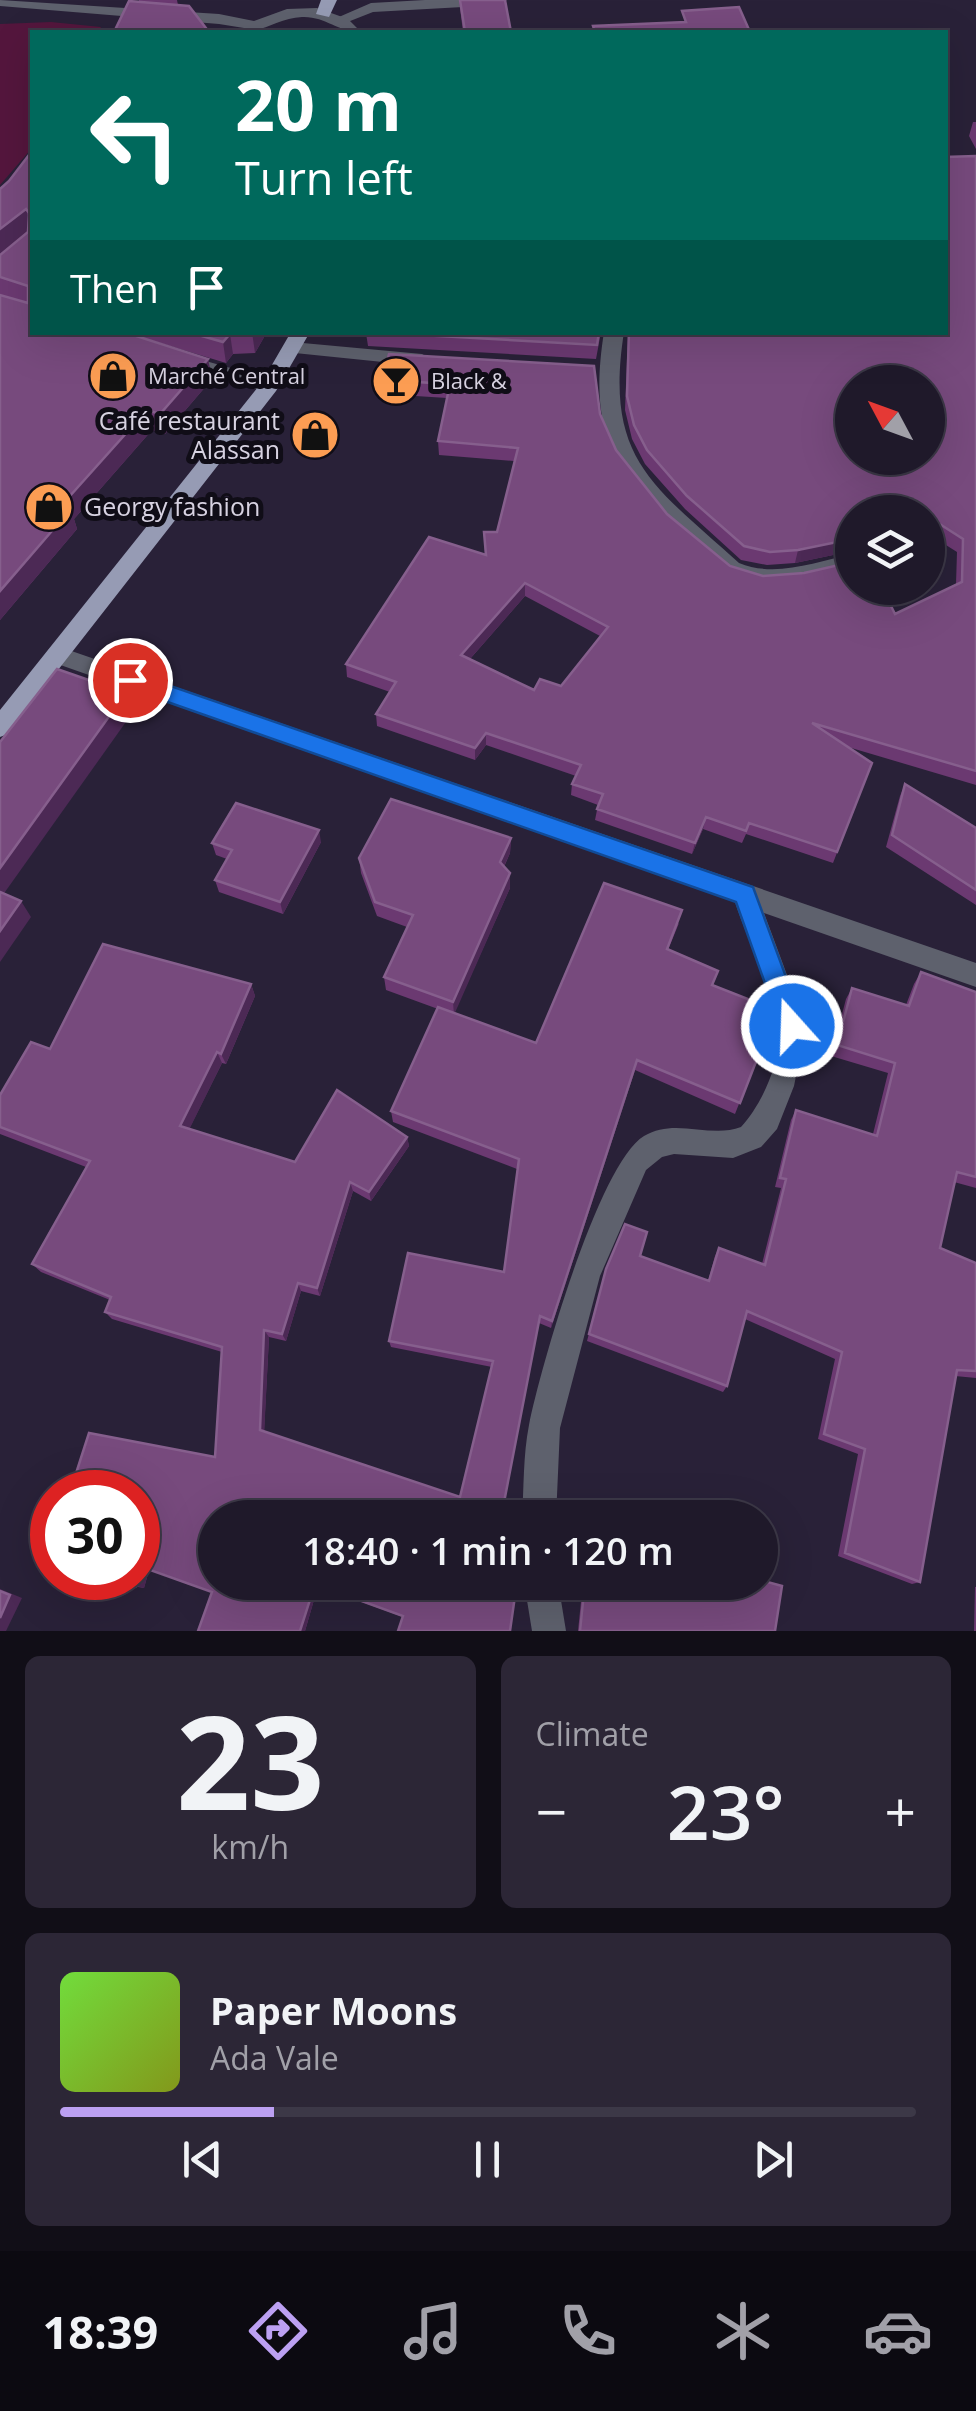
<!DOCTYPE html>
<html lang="en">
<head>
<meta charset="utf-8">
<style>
	:root { --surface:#1f192a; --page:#2c2636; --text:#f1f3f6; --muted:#a1a0a8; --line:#3c3847; --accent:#bca0f2 }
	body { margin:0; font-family:"Open Sans",sans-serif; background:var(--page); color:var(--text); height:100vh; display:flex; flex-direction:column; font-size:38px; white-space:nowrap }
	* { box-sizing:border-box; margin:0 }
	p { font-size:32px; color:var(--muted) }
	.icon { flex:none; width:55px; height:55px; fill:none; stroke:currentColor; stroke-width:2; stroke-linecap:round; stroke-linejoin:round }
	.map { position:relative; height:1631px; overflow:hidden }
	.sheet { display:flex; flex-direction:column; gap:25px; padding:25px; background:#110e17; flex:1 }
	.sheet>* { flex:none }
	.top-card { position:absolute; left:30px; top:30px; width:918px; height:305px; border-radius:0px; box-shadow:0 10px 40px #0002,0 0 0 2px var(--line); background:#00695c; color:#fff; overflow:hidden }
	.needle { width:65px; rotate:311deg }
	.controls { position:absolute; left:835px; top:365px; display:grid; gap:20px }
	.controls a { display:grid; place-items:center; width:110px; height:110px; border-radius:50%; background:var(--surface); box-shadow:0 10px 40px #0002,0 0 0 2px var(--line); font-size:50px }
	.speed { position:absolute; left:30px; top:1470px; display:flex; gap:20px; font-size:50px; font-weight:700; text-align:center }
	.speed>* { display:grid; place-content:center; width:130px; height:130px; border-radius:50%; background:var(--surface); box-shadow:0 10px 40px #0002,0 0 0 2px var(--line); line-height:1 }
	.speed .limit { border:15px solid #d22; background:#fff; color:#111 }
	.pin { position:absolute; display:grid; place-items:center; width:85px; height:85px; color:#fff; margin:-42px; border:5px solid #fff; border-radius:50%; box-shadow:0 2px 10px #0007 }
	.me { position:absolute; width:110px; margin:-55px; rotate:340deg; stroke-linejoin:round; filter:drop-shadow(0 0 8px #0008) }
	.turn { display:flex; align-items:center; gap:35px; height:210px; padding:0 40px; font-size:45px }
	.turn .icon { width:130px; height:130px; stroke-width:2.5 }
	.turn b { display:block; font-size:70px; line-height:85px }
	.then { display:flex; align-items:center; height:95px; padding:0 40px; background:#0003; gap:20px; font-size:38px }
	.big { font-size:75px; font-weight:600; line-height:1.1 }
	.sheet .card { flex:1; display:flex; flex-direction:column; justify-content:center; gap:15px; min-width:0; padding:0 35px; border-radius:15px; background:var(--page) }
	.sheet .dial { align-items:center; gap:0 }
	.dial b { font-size:130px; line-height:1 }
	.song { display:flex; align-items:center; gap:30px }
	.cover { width:120px; height:120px; border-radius:15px; background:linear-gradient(135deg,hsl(100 70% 55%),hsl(70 70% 35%)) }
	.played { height:10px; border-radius:5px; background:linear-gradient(90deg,var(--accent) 25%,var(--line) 25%) }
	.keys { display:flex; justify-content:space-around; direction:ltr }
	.heat { display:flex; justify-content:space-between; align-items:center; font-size:55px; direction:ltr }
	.sheet .tiles { flex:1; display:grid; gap:25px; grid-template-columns:1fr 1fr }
	.card:last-child { grid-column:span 2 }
	.trip { position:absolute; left:198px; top:1500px; width:580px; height:100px; border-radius:50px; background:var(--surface); box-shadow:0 10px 40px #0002,0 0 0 2px var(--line); font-weight:600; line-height:100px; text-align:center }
	.tab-bar { display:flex; height:160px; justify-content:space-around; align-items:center; background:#0c0a11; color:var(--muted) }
	.tab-bar .icon { width:70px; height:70px }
	.tab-bar .selected { color:var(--accent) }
	.tab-bar b { font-size:45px; color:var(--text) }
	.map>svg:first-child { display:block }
</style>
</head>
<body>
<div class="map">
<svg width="976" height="1631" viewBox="0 0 976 1631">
	<rect width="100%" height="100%" fill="#292138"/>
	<polygon fill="#54163d" points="51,22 101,27 98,32 32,32 32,148 0,185 0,24"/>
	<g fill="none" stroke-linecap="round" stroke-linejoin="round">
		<g fill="#5e616d" fill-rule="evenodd">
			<polygon points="425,0 507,0 499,5 373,12 340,25 332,20 371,3"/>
			<path d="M604,332H624C604,459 653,485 739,563C775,578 816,562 852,554V570C818,577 782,591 747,583C721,577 705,557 686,540C613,472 588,434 604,332Z"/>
			<polygon points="292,342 422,354 432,360 422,366 285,352 282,348"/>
			<polygon points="181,354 276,381 279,386 269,393 174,365 174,355"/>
			<path d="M57,646L976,963V987L764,913L806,1026L794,1086L777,1129L761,1147L733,1158L674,1154L662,1157L646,1170L600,1276L560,1428L556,1518H522C524,1488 523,1455 529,1425C540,1369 599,1163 644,1136C675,1117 710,1139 741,1127C762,1104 783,1059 778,1027C774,995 746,936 735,902L49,661L45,655L49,649Z"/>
			<polygon points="524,1582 558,1582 566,1631 532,1631"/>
		</g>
		<path fill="#5e616d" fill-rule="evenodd" d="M0,0L219,14L254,21L287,9L317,8L348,19L361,32C339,33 326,16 302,17C279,18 264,32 242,32L244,28L219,24L0,6Z"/>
		<g fill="#969bb4" fill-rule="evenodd">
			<polygon points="321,0 337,0 329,17 316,14"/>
			<polygon points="291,332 310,332 276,391 8,734 0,737 0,710 262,382"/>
		</g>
	</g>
	<g fill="#6b3971" fill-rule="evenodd">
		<polygon points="139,0 177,0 178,5 139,2"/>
		<polygon points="459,0 511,32 463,32"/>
		<polygon points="973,122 976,122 976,149 969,136"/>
		<polygon points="32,151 32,332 208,359 212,379 165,434 152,430 74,519 77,529 0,620 0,189 9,181"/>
		<path d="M976,156V785L848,747L872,763L833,863L746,834L742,843L703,829L692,854L595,820L598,805L571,795L572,784L576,776L486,745L475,760L377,726L376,714L390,692L347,677L346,664L485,555L484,532H497L514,461L439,455L438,441L447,398L384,394L382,380L389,354L600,414L616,450L667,514L730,566L895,614L956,584L957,552L930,535L852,512V551L795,563L767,565L741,560L685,509L645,464L632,439L625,410L628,332H945ZM525,596L600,636L561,686L534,690L470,659Z"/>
		<polygon points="124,332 267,332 255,353 233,354 226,363"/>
		<polygon points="601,332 596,359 368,346 366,333"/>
		<polygon points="905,784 976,828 976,905 886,847 900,796"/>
		<polygon points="511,838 510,853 504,867 510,888 454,1013 536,1043 679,923 668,950 713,985 776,1010 735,1114 635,1070 551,1328 539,1323 501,1518 215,1518 517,1582 403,1617 318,1586 305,1631 198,1631 212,1592 149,1570 144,1588 88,1578 138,1578 215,1457 222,1352 112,1319 105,1312 110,1300 41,1272 32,1264 86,1167 0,1134 0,1095 50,1049 251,984 255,996 226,1064 222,1063 189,1129 295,1162 407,1137 409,1146 371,1201 353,1191 320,1296 301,1291 286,1341 269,1337 264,1432 460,1497 492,1367 391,1347 389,1341 504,1272 517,1169 393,1122 391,1111 438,1009 386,990 384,977 407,927 377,916 361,873 359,858"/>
		<polygon points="321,842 283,914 219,892 215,880 227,859 216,855 212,843"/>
		<polygon points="921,972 976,992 976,1188 954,1182 940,1248 976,1263 976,1378 955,1376 920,1582 912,1584 838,1556 858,1454 818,1439 835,1359 745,1319 727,1386 723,1392 587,1341 606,1269 640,1256 708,1281 715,1256 719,1248 762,1264 781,1188 775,1187 791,1120 796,1110 873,1134 888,1073 831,1056 846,999 852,988 906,1005 914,984"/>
		<polygon points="583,1582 760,1582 775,1631 578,1631"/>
		<polygon points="975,1587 976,1587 976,1631 974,1631"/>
	</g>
	<g fill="#4c2955">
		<polygon points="26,209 32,229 0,255 0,229"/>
		<polygon points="252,332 267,332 255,353"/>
		<polygon points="230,334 233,354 226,363 223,342"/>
		<polygon points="208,359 212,379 165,434 160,414"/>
		<polygon points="147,410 152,430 74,519 77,529 0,620 0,591 61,506"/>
		<polygon points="935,521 930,535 928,535 928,523"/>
		<polygon points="852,539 852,551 795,563 798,550"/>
		<polygon points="525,583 525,596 462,668 461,655"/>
		<polygon points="126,693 133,712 0,899 0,868"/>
		<polygon points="486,733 486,745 475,760 475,748"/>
		<polygon points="706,817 703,829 692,854 695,843"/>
		<polygon points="319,830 321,842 283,914 280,902"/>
		<polygon points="511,838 510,853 499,877 500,862"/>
		<polygon points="510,873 510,888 454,1015 453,1002"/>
		<polygon points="21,901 31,917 0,962 0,931"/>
		<polygon points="251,984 255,996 226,1064 221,1054"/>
		<polygon points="217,1052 222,1063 186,1136 180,1126"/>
		<polygon points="637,1060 635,1070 551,1328 552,1321"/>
		<polygon points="407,1137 409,1146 371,1201 369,1192"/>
		<polygon points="350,1182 353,1191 320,1296 317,1288"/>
		<polygon points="298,1283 301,1291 286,1341 282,1334"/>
		<polygon points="264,1330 269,1337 264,1436 260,1430"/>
		<polygon points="142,1567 149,1570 144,1588 136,1586"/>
		<polygon points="315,1584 318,1586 305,1631 300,1631"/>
		<polygon points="0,1589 22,1598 6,1631 0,1631"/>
	</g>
	<g fill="#774a7d" stroke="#865f8d" stroke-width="2.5" fill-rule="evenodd">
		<polygon points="460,0 505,0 511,32 465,32"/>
		<polygon points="129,1 189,6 209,32 114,32"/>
		<polygon points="739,7 750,32 595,32 593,26 686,22 682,11"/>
		<polygon points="32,151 32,332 124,332 208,359 160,414 147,410 61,506 70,510 0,591 0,295 28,303 28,286 0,277 0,255 28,232 29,213 26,209 0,229 0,189 9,181"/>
		<path d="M976,156V771L812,723L872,763L837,852L749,823L746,831L706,817L695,843L597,809L603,794L572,784L581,765L486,733L475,748L376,714L396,682L346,664L429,537L486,555L484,532H497L518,448L438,441L450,384L382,380L389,354L594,366L600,414L616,450L667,514L730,566L763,576L804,573L852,562V588H882L895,614L962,582L963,539L935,521L928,523V512H852V539L798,550L770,552L744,546L687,496L647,450L634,425L627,396L629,332H945V157ZM852,382H928V458H852ZM525,583L608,627L561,686L540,679L534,690L461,655Z"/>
		<polygon points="188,332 252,332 230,334 223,342"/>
		<polygon points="366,332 599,332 597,345"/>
		<polygon points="57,669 126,693 0,868 0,742"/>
		<polygon points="905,784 976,828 976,890 892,835"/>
		<polygon points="391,799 511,838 500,862 510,873 453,1002 384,977 413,915 375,902 359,858"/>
		<polygon points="236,803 319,830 280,902 215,880 232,850 212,843"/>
		<polygon points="604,883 682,910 667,949 718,971 712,985 776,1010 740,1103 637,1060 552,1321 540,1316 501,1518 215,1518 215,1582 517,1582 510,1631 398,1631 403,1616 315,1584 300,1631 198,1631 212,1592 142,1567 136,1586 93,1578 138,1578 138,1492 70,1492 89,1433 215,1457 222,1347 105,1312 111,1297 32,1264 90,1161 0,1127 0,1095 31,1042 50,1049 103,944 251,984 221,1054 217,1052 180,1126 295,1162 337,1090 407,1137 369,1192 350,1182 317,1288 298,1283 282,1334 264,1330 260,1430 460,1497 493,1361 389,1341 408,1253 504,1272 519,1159 391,1111 438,1007 536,1043"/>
		<polygon points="0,892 21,901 0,931"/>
		<polygon points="921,972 976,992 976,1177 957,1172 940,1248 976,1263 976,1371 957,1370 920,1582 845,1553 865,1449 824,1434 842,1352 747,1311 727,1386 589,1334 606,1269 625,1224 647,1232 640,1256 709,1281 719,1248 765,1265 786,1179 780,1178 796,1110 877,1136 895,1063 837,1045 852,988 909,1006"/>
		<polygon points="52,1548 52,1569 46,1568"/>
		<polygon points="760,1580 782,1586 775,1631 580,1631 585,1582 760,1582"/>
		<polygon points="0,1591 10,1595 0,1618"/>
	</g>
	<polygon fill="#1a73e8" stroke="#114b97" stroke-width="2.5" points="130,672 753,887 804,1026 801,1034 792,1038 783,1034 736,902 122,686 119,680 122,675"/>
	<defs>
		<g id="shop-disc" transform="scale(2.5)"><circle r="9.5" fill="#fc9d53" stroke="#100d17"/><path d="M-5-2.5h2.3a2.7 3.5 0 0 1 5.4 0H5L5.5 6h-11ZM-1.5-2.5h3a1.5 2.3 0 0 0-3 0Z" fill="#111"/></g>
		<g id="bar-disc" transform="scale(2.5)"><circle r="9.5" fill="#fc9d53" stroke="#100d17"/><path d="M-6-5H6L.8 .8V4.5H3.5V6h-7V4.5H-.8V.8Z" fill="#111"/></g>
	</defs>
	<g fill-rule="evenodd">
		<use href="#shop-disc" x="113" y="376"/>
		<use href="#bar-disc" x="396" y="381"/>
		<use href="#shop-disc" x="315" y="435"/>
		<use href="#shop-disc" x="49" y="507"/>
	</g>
	<g text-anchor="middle" stroke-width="10" stroke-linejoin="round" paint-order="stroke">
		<g font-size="22" fill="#d7d2e1" stroke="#100d17" text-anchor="start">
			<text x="148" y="384">Marché Central</text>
			<text x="431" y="389">Black &amp;</text>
		</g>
		<g font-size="25" fill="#d7d2e1" stroke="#100d17" text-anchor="end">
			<text x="280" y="430">Café restaurant<tspan x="280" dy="29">Alassan</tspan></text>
			<text x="84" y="516" text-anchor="start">Georgy fashion</text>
		</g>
	</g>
</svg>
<div class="controls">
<a><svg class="needle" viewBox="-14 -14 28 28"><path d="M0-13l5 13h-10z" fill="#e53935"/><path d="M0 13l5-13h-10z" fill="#a1a0a8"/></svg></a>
<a><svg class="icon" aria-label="layers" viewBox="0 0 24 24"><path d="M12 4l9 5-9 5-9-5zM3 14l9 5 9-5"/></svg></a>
</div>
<div class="speed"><div class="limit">30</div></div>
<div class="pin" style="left:130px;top:680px;background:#d93025"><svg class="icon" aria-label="arrive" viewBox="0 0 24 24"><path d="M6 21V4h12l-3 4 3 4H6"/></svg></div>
<svg class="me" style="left:792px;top:1026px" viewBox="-20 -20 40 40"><circle r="17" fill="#1a73e8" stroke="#fff" stroke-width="3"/><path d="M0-11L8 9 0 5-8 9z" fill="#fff"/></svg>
<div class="trip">18:40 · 1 min · 120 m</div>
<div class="top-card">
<div class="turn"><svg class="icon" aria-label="left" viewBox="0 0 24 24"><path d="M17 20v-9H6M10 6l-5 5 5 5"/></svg><div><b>20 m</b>Turn left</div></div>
<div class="then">Then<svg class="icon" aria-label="arrive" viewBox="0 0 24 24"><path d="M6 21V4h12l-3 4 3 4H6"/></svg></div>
</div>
</div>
<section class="sheet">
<div class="tiles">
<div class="card dial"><b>23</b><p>km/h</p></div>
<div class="card"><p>Climate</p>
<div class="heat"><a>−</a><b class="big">23°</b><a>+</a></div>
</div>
<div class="card">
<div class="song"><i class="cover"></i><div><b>Paper Moons</b><p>Ada Vale</p></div></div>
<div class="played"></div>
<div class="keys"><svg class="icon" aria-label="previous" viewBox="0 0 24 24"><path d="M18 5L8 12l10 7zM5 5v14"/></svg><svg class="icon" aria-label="pause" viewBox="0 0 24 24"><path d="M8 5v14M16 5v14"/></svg><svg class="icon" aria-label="next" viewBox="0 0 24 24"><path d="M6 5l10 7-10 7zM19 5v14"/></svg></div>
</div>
</div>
</section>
<nav class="tab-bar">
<b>18:39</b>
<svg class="icon selected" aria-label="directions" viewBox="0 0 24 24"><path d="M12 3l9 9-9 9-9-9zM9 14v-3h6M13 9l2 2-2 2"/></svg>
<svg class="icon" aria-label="music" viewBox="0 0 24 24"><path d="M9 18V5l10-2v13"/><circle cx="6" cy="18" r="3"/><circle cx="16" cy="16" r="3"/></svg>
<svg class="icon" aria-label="phone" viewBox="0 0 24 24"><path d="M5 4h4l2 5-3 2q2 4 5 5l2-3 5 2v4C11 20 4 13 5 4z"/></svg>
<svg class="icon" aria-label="climate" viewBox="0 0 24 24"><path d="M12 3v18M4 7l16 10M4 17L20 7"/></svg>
<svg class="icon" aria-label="car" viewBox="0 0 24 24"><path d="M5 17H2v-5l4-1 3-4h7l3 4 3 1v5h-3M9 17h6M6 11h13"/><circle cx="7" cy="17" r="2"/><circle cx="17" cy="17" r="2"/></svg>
</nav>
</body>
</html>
